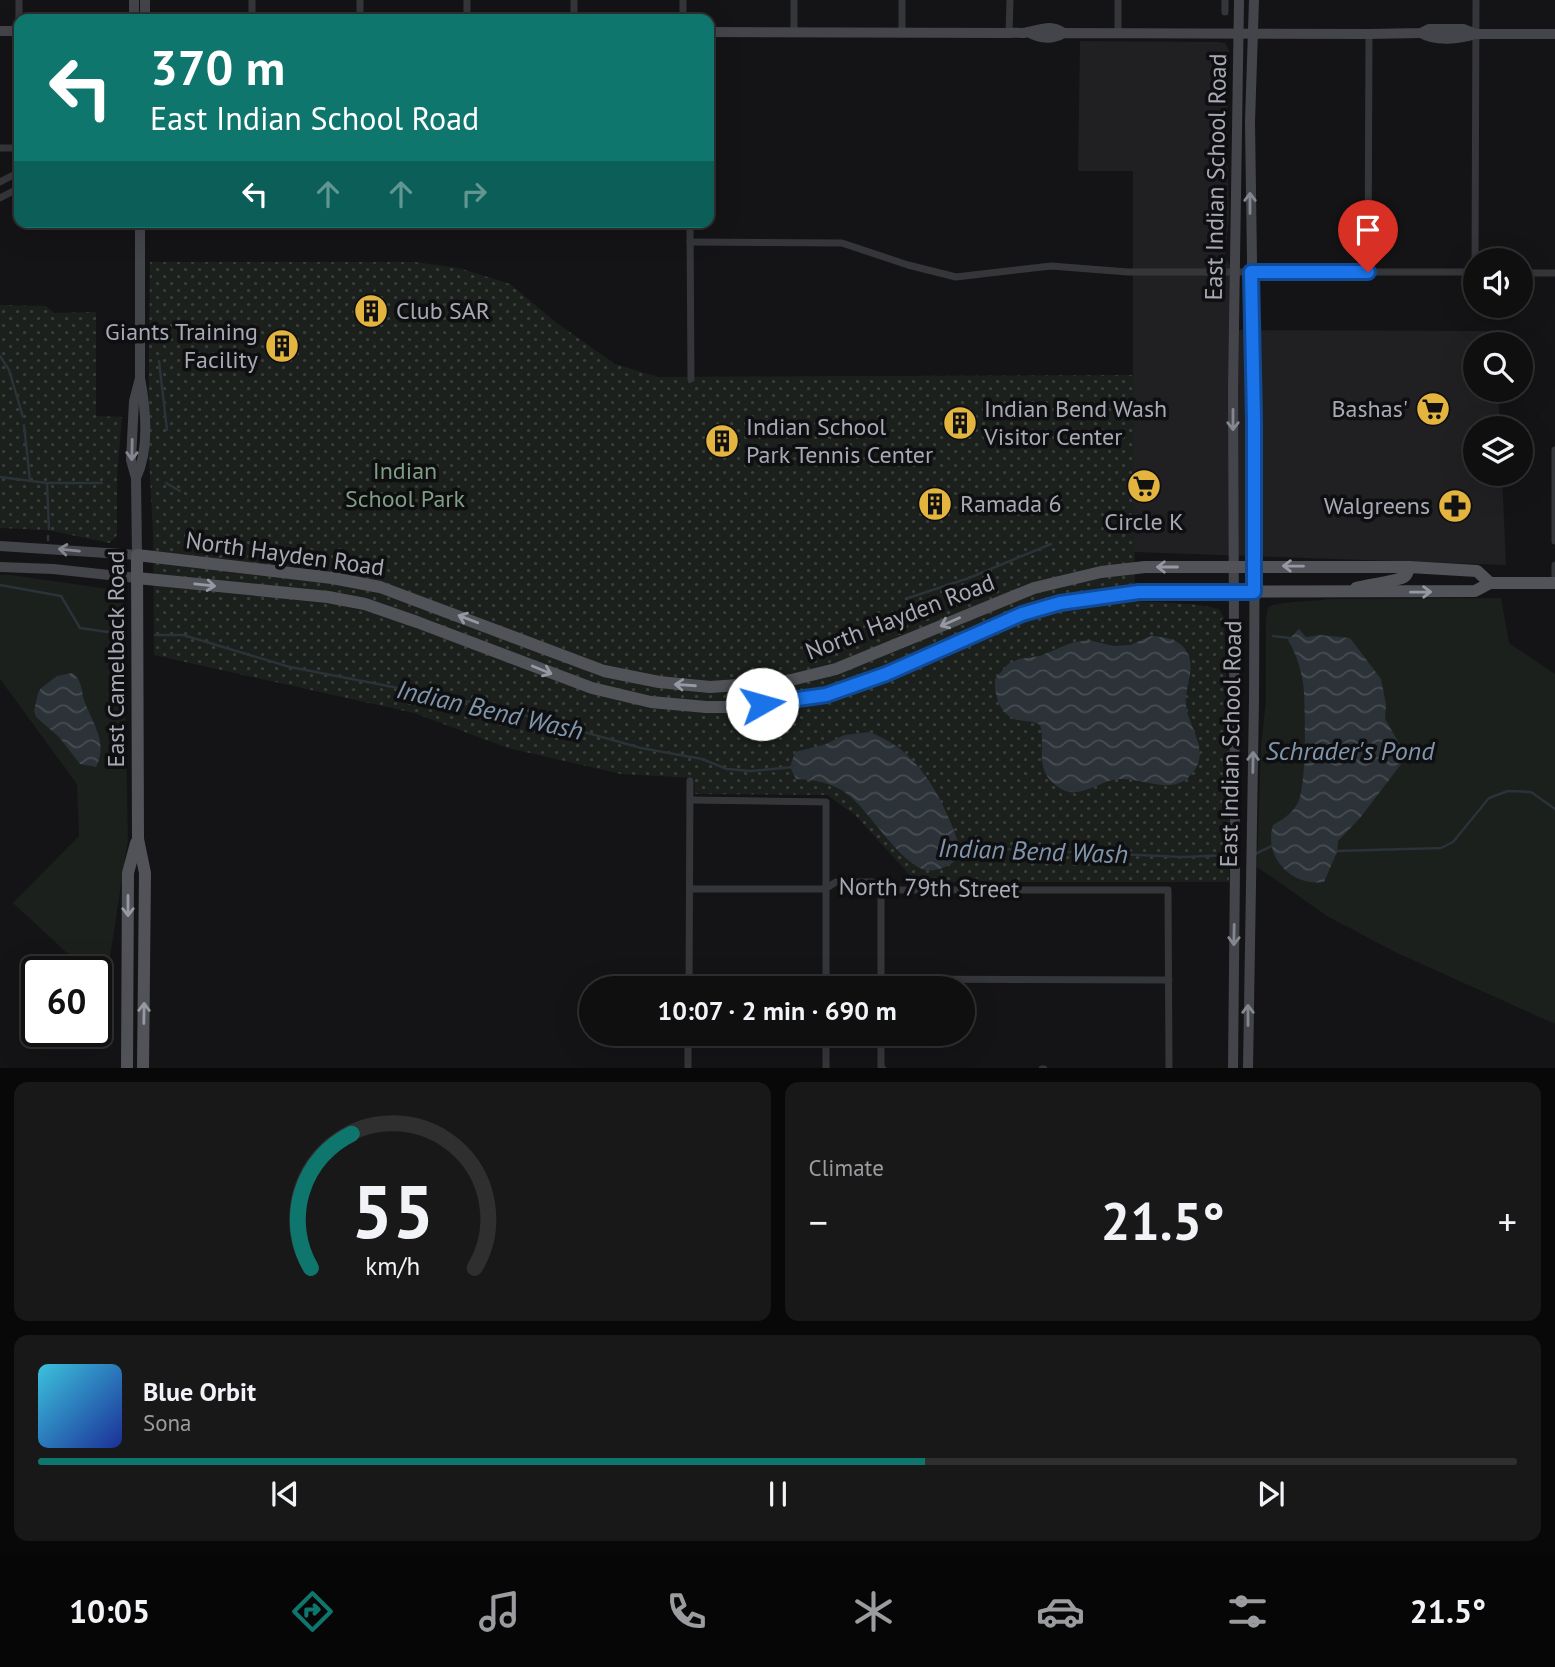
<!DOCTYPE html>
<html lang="en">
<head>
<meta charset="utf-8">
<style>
	:root { --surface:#0f0f10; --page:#181819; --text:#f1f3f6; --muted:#9b9c9f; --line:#2f2f30; --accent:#0f766e }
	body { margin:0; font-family:"PT Sans",sans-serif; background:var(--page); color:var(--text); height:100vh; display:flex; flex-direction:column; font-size:26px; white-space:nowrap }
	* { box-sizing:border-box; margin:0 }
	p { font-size:23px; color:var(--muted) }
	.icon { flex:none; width:38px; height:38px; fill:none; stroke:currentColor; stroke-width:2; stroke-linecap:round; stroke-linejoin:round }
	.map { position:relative; height:1068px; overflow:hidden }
	.drawer { display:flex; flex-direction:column; gap:14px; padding:14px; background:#080809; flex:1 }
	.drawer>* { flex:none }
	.hud { position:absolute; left:14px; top:14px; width:700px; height:214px; border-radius:14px; box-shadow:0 7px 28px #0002,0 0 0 2px var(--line); background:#0f766e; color:#fff; overflow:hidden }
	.controls { position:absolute; left:1463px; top:248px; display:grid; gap:14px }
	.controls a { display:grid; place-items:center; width:70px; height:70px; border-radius:50%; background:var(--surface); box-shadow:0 7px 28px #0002,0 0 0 2px var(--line); font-size:35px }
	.speed { position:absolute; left:21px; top:956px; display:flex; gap:14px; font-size:35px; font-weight:700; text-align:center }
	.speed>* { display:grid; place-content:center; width:91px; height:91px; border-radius:50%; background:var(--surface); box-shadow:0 7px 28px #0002,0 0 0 2px var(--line); line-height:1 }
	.speed .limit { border:4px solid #111; border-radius:10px; background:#fff; color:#111 }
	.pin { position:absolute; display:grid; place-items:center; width:60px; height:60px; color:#fff; margin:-72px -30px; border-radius:50% 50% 50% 0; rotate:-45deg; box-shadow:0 0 7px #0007 }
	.pin .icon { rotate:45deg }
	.me { position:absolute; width:77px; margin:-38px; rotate:83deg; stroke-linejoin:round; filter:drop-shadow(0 0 5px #0008) }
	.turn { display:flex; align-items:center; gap:24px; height:147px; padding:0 21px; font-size:32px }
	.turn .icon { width:91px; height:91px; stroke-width:2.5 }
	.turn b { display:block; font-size:49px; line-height:60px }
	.lanes { display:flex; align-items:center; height:66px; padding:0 21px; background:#0003; justify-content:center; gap:35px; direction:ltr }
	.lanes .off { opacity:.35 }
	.big { font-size:52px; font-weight:800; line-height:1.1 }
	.drawer .tile { flex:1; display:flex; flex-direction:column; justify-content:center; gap:10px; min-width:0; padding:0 24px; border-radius:14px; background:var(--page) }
	.drawer .dial { align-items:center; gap:0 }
	.dial svg { height:182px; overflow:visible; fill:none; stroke:var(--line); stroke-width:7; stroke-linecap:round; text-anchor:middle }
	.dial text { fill:var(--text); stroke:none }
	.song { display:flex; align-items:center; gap:21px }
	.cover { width:84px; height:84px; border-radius:10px; background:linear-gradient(135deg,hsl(190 70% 55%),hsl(230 70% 35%)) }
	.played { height:7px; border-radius:4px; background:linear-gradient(90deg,var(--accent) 60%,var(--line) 60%) }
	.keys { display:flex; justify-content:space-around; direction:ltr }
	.heat { display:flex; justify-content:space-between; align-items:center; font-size:38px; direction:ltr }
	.drawer .tiles { flex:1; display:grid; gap:14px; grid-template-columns:1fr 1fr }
	.tile:last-child { grid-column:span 2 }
	.trip { position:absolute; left:579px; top:976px; width:396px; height:70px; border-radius:35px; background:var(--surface); box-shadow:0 7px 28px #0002,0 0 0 2px var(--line); font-weight:800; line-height:70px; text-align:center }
	.tabs { display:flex; height:112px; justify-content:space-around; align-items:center; background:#060606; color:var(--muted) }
	.tabs .icon { width:49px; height:49px }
	.tabs .on { color:var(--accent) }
	.tabs b { font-size:32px; color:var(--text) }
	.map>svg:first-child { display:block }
</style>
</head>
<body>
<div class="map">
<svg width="1555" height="1069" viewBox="0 0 1555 1069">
	<defs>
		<pattern id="park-dots" width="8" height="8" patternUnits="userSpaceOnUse" patternTransform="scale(1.75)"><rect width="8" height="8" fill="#1b201c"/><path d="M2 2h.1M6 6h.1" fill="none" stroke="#393e3b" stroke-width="1.8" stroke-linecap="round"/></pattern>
		<pattern id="water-waves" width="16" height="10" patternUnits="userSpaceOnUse" patternTransform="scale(1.75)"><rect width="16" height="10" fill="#2b3238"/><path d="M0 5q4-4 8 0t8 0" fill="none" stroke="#474d53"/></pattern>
	</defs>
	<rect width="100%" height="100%" fill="#141416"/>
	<polygon fill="#202023" points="1080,41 1218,42 1225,43 1229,50 1227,126 1229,217 1225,256 1230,266 1230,330 1491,331 1496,337 1497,345 1475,345 1475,390 1498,390 1500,429 1475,429 1475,474 1502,474 1506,565 1133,552 1133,171 1078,171"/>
	<g fill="#1b201c">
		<polygon points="0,575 11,575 123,591 128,840 109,963 103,966 67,953 13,903 79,836 77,784 0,679"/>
		<path d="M1501,598L1509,643L1555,674V1024L1395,952L1327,916L1257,867L1261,746L1266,700V619L1268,607C1278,601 1313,602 1328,599Z"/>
	</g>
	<g fill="url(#park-dots)">
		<path d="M150,262H415L459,268L510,284L558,324L615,364L658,377L1133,375L1135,601C1163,603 1192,602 1219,609L1224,617L1229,762V882H916L855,815L827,795L695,794L694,778L621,774L508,748L414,713L154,655L153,531L148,438Z"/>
		<polygon points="0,305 46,306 54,313 96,312 96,416 122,417 117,476 117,535 110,543 47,530 0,528"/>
	</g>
	<g fill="url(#water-waves)">
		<path d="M1299,629L1306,637L1320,635L1350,638L1381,679L1386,704L1385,719L1402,748V763L1360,818L1338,841L1337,852L1324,882C1292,887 1263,857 1273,825C1282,820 1292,814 1297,804C1307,789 1305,713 1304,692C1303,675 1297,655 1288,640Z"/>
		<path d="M1151,636C1163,637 1177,638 1185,649C1198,667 1184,686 1186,705C1188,727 1210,749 1194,771C1175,798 1147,778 1120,779C1095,780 1076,807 1051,781C1035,764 1046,744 1040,725C1032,720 1027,722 1018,720C1000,716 994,695 995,679L1008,664L1019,659L1040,656L1071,643L1088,640L1114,646L1130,645Z"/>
		<path d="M72,673C83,680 81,692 85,703C94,725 108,744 96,767L80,764L59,737L36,717L34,711L38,693L41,688L57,676Z"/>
		<path d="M869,732C920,750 943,799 960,847L954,862C944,868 933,873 922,869C898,859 872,816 852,798C836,783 816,780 796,779L790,767L795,752L826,744L844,735Z"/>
	</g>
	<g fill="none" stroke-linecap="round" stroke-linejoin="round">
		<g stroke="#2b3238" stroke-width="2.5">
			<polyline points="0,356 9,370 23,417"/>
			<polyline points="159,361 167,430"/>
			<polyline points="24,425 30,481"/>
			<polyline points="0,477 47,483 102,483"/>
			<polyline points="166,483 180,491"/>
			<polyline points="47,484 49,529"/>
			<polyline points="48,540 48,536"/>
			<polyline points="0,585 61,596 80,628 122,634"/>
			<polyline points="908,598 969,578 1051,544"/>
			<polyline points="155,635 183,635 290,667 491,706 641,748 702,759 727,769 751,771 793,767"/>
			<polyline points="1273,636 1290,638"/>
			<polyline points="958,847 1183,857 1231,855"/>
			<polyline points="1336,851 1441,848 1453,842 1489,798 1508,791 1531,792 1555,809"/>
			<polyline points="1255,854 1274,845"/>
		</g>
		<g stroke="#35363a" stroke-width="7">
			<polyline points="360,0 360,19"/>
			<polyline points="902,0 902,32"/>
			<polyline points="1118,0 1118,33"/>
			<polyline points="1225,0 1225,12"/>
			<polyline points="252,19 252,0"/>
			<polyline points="467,19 467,0"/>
			<polyline points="574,19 574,0"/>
			<polyline points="683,19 683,0"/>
			<polyline points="19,31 19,0"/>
			<polyline points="794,32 794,0"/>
			<polyline points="1009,33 1010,0"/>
			<polyline points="0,148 16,148 19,145"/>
			<polyline points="0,182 19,172"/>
			<polyline points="0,198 19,188"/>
			<polyline points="690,222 691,379"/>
			<polyline points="690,242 842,243 908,265 956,277 1051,266 1128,272 1475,272"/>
			<polyline points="1368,272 1369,34"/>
			<polyline points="1475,272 1476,0"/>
			<polyline points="1521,273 1555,273"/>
			<polyline points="1555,450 1555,541"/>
			<polyline points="1555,583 1555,565"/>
			<polyline points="690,800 826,802 826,989"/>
			<polyline points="690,889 825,889 836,882 873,882 881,890 1168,890 1169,1069"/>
			<polyline points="881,979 1169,980"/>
			<polyline points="689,989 690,781"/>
			<polyline points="881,989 881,890"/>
			<polyline points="826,1034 826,1069"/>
			<polyline points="881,1034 881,1069 883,1069"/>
			<polyline points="688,1069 688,1034"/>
			<polyline points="1042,1069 1044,1069"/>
		</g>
		<g stroke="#44454a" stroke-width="10">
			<polyline points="134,19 134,0"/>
			<polyline points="145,19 145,0"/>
			<polyline points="0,31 19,31"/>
			<path d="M709,32L1009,33C1015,32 1023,34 1028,32C1042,29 1051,24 1064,33"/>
			<path d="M1028,32C1040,39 1052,40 1064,33L1369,34L1421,33L1429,29H1463L1476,34"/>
			<path d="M1421,33C1436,42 1459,39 1476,34H1555"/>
			<path d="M136,478C150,449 146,410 140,378V222"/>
			<polyline points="0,546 137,555 136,478 131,460 134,401 140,378"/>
			<polyline points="0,567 53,569 137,578"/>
			<polyline points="1233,1069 1235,867 1233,390 1239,0"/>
			<polyline points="1248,1069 1254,700 1255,469 1250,122 1254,0"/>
		</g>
		<g stroke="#525359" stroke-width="12">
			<polyline points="137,578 328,597 365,604 417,622 592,688 651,702 706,707 740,707 826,695 885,674 1022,614 1060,603 1139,592 1475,591 1490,583 1555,583"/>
			<path d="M1356,588C1366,585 1398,581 1404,577C1408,574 1408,571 1409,567"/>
			<polyline points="127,1069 128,873 136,843"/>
			<polyline points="143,1069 145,873 138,839 137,555 332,578 380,587 604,671 659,682 710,687 783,682 836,669 1034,588 1101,572 1145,567 1409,567 1477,571 1490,583"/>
		</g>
	</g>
	<defs><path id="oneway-shaft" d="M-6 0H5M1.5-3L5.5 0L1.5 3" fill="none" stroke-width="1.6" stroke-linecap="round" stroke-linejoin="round" transform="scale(1.75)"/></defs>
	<g stroke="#848790">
		<use href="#oneway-shaft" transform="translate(1250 203) rotate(-90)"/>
		<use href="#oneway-shaft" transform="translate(1233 420) rotate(90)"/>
		<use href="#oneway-shaft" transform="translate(132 450) rotate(91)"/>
		<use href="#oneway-shaft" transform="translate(69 550) rotate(-174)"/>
		<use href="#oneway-shaft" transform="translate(1253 762) rotate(-89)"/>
		<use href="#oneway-shaft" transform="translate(1234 935) rotate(91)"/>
		<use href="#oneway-shaft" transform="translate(1248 1015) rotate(-90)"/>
	</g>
	<g stroke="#9699a3">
		<use href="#oneway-shaft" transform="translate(1293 566) rotate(-179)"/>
		<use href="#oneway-shaft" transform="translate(1167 567) rotate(180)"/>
		<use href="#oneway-shaft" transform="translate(205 585) rotate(6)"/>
		<use href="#oneway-shaft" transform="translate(1421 592) rotate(-1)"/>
		<use href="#oneway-shaft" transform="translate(468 619) rotate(-159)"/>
		<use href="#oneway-shaft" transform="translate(950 622) rotate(156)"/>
		<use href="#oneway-shaft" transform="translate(542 670) rotate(22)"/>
		<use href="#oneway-shaft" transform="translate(685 685) rotate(-176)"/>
		<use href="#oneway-shaft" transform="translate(128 906) rotate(90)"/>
		<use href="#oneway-shaft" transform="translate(144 1013) rotate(-89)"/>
	</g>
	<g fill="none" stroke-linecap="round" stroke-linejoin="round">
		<g stroke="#114b97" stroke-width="18">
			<polyline id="route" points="762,704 826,695 886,674 1022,614 1060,603 1139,592 1254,592 1254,420 1251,272 1368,272"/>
		</g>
		<use href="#route" stroke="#1a73e8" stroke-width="12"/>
	</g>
	<defs>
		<g id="building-disc" transform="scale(1.75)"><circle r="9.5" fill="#e3b53f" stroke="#0f0f11"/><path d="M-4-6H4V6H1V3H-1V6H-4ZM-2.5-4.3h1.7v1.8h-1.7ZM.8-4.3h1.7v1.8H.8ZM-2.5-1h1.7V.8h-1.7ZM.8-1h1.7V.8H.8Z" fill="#111"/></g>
		<g id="supermarket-disc" transform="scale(1.75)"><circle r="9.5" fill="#e3b53f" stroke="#0f0f11"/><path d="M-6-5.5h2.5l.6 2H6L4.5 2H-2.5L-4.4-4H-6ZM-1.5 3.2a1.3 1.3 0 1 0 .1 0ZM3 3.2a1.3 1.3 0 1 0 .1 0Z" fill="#111"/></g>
		<g id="pharmacy-disc" transform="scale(1.75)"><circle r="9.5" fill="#e3b53f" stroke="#0f0f11"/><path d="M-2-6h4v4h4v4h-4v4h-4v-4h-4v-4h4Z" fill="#111"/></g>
	</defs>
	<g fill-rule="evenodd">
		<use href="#building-disc" x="371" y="311"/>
		<use href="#building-disc" x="282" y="346"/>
		<use href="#supermarket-disc" x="1433" y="409"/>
		<use href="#building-disc" x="960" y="423"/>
		<use href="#building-disc" x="722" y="441"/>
		<use href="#supermarket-disc" x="1144" y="486"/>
		<use href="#building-disc" x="935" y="504"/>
		<use href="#pharmacy-disc" x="1455" y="506"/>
	</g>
	<g text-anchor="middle" stroke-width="7" stroke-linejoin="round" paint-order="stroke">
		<g font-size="24" fill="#a7aab5" stroke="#0f0f11">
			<text transform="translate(1216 177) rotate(-89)" y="8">East Indian School Road</text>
			<text transform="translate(285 554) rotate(8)" y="8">North Hayden Road</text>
			<text transform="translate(900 617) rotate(-21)" y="8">North Hayden Road</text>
			<text transform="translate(116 659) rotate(-90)" y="8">East Camelback Road</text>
			<text transform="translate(1231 744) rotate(-89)" y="8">East Indian School Road</text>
			<text transform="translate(929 888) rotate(1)" y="8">North 79th Street</text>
		</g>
		<g font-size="24" fill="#a7aab5" stroke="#0f0f11" text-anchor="start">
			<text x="396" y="319">Club SAR</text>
			<text x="258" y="340" text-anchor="end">Giants Training<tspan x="258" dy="28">Facility</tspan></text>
			<text x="984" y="417">Indian Bend Wash<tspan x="984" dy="28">Visitor Center</tspan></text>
			<text x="1408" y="417" text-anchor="end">Bashas'</text>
			<text x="746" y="435">Indian School<tspan x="746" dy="28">Park Tennis Center</tspan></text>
			<text x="960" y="512">Ramada 6</text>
			<text x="1430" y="514" text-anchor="end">Walgreens</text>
			<text x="1144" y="530" text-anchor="middle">Circle K</text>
		</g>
		<g font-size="24" fill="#7f9e83" stroke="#0f0f11">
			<text x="405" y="479">Indian<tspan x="405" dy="28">School Park</tspan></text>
		</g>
		<g font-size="26" font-style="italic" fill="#8096ad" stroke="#0f0f11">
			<text transform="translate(490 710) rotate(13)" y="9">Indian Bend Wash</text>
			<text x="1350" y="760">Schrader's Pond</text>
			<text transform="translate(1033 851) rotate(2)" y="9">Indian Bend Wash</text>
		</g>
	</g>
</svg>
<div class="controls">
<a><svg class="icon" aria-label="sound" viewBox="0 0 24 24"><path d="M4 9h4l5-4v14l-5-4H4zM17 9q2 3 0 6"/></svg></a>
<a><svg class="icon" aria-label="search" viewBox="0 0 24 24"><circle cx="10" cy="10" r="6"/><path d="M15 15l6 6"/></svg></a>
<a><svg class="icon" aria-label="layers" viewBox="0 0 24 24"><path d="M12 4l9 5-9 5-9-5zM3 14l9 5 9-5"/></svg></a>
</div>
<div class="speed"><div class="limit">60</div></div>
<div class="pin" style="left:1368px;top:272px;background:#d93025"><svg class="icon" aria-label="arrive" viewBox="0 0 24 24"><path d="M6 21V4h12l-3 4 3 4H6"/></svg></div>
<svg class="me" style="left:762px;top:704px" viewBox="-20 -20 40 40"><circle r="19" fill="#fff"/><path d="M0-13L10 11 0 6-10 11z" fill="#1a73e8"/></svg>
<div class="trip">10:07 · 2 min · 690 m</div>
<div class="hud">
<div class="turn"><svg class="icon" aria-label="left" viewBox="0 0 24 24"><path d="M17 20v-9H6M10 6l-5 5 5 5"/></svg><div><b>370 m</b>East Indian School Road</div></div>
<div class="lanes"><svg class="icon" aria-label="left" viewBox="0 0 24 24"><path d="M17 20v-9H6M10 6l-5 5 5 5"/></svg><svg class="icon off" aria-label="ahead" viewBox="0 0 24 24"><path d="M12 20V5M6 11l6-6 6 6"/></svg><svg class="icon off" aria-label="ahead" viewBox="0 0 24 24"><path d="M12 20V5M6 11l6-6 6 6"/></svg><svg class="icon off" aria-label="right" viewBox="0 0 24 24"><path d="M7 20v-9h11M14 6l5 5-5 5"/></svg></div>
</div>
</div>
<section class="drawer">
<div class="tiles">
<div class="tile dial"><svg viewBox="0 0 100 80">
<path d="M14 69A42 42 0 1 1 86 69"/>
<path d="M14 69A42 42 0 0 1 32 10" stroke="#0f766e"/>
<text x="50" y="56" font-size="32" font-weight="700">55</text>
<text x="50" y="72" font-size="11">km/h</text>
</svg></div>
<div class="tile"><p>Climate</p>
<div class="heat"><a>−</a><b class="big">21.5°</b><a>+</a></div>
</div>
<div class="tile">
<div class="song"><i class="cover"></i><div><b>Blue Orbit</b><p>Sona</p></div></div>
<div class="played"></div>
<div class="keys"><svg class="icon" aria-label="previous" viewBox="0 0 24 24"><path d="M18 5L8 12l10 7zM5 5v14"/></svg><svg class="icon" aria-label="pause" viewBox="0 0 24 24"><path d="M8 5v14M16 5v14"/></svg><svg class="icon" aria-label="next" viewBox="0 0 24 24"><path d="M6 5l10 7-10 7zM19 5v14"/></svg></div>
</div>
</div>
</section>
<nav class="tabs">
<b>10:05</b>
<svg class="icon on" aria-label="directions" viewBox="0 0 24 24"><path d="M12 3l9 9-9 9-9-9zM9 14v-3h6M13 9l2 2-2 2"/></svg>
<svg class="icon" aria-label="music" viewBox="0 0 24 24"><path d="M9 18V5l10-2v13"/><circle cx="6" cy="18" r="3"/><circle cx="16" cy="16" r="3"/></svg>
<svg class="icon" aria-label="phone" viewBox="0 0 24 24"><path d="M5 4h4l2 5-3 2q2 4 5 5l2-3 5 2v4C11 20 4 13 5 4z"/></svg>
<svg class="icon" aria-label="climate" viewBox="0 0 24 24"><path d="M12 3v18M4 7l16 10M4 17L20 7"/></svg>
<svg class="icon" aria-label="car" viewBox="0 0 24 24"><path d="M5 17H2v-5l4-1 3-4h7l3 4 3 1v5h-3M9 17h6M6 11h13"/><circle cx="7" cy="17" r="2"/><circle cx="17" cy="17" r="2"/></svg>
<svg class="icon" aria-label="filters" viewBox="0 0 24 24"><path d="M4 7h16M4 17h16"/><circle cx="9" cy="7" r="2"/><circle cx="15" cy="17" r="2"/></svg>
<b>21.5°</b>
</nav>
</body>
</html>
